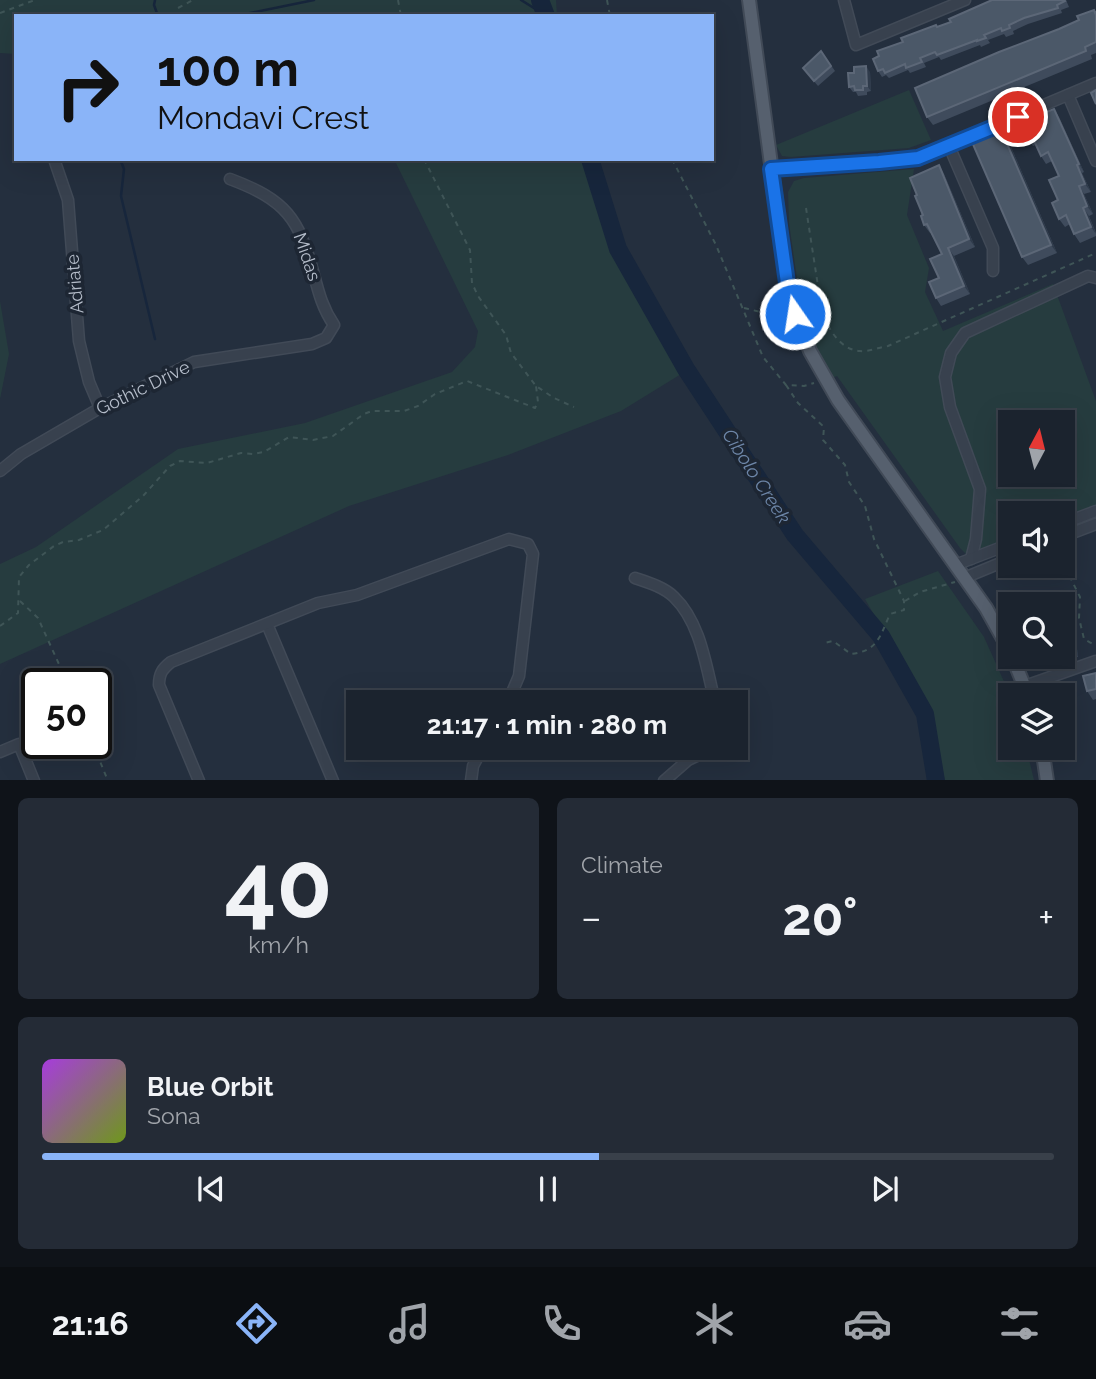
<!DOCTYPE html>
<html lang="en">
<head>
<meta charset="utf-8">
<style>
	:root { --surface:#1b232e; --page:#242b36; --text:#f1f3f6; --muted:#a0a4aa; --line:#39404a; --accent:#8ab4f8 }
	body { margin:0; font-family:Raleway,sans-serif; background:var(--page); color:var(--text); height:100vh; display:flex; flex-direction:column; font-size:26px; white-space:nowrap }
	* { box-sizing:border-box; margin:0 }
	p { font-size:23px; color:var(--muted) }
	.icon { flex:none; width:38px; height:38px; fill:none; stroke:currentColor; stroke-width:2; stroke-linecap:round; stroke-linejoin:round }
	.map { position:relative; height:780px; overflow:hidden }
	.panel { display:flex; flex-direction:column; gap:18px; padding:18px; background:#0f1319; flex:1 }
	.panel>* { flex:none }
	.guide { position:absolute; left:14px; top:14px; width:700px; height:147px; border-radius:0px; box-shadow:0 7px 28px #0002,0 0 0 2px var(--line); background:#8ab4f8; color:#111; overflow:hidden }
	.needle { width:46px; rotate:7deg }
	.tools { position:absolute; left:998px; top:410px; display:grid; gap:14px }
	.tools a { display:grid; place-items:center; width:77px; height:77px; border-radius:0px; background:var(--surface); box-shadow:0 7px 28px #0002,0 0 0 2px var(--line); font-size:35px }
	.speed { position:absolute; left:21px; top:668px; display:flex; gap:14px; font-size:35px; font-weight:700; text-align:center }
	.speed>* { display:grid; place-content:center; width:91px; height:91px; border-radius:50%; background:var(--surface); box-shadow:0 7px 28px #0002,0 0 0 2px var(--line); line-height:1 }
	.speed .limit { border:4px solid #111; border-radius:10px; background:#fff; color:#111 }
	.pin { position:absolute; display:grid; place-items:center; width:60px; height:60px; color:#fff; margin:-30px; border:4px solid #fff; border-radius:50%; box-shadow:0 2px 7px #0007 }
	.me { position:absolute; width:77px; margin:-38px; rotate:347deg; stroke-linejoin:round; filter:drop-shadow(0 0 5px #0008) }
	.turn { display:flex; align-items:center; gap:24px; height:147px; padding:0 28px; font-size:32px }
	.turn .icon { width:91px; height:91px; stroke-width:2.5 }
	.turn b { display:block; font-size:49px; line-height:60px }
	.big { font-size:52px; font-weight:700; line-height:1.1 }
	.panel .tile { flex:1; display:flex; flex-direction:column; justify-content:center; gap:10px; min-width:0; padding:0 24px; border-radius:10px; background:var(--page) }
	.panel .dial { align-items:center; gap:0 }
	.dial b { font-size:91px; line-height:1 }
	.song { display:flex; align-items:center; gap:21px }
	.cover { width:84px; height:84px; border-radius:10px; background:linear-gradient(135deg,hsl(280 70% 55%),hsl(80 70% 35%)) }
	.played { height:7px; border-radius:4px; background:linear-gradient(90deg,var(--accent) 55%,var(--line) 55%) }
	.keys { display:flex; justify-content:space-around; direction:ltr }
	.heat { display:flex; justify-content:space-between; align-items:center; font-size:38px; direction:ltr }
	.panel .tiles { flex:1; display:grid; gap:18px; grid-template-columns:1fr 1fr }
	.tile:last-child { grid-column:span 2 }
	.trip { position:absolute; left:346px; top:690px; width:402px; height:70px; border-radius:0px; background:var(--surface); box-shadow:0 7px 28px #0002,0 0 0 2px var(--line); font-weight:700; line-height:70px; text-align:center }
	.dock { display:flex; height:112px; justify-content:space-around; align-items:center; background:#0b0e12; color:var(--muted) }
	.dock .icon { width:49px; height:49px }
	.dock .current { color:var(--accent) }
	.dock b { font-size:32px; color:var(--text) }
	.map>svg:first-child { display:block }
</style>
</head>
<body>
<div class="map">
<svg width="1096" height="781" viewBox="0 0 1096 781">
	<rect width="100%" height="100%" fill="#242f3e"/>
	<g fill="#263c3f" fill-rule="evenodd">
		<polygon points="0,0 556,0 557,16 16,16 16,54 0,53"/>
		<polygon points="909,90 931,140 909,148 791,157 782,156 776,145"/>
		<path d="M394,159H582C602,234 639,310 686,371L621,411L508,455L349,506L0,664V564L36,547L178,449L305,423L452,372L475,347L478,331Z"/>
		<path d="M914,169L907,215L929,268L925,292L943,331L1053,284L1096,401V511L1062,524V513H1010V544L971,559L960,548L837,376L832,378L803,320L789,223L788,192L794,181L804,178ZM1010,422H1062V474H1010Z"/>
		<polygon points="0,301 9,354 0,399"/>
		<polygon points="938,571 984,637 1010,695 1010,747 1026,747 1034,780 945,780 909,676 865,599"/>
	</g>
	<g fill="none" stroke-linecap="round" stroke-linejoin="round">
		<g stroke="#17263c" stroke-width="2.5">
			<polyline points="155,0 154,5 158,16"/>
			<polyline points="521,0 545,15"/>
			<polyline points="236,16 314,0"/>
			<polyline points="120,159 124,169 121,196 155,339"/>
		</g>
		<g stroke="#17263c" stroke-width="18">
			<polyline points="540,0 546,16"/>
			<polyline points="590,159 618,249 686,369 795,535 881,636 925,714 936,781"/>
		</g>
		<g stroke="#414a57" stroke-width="13">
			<g id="minor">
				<polyline points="844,0 856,45 965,0"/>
				<polyline points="1068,95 1096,161"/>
				<polyline points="949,146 993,248 993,271"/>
				<polyline points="54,159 68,200 79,341 89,382 100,408"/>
				<polyline points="770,169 879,162 918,158 1096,83"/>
				<path d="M0,471L21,454L100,408L194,362L312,344L326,338L334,325C323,309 319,294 314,275C299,218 286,200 230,179"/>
				<polyline points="1062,524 1096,511"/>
				<polyline points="1062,537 1096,524"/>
				<polyline points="971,559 976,539 980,489 950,407 945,377 951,353 965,333 1088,276 1096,278"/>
				<polyline points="955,565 1010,544"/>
				<path d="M635,578C647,582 664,587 674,597C701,623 706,667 715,702"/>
				<polyline points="964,578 1010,559"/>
				<polyline points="267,624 333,781"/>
				<polyline points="1025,686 1096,661"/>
				<polyline points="0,752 19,744 34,781"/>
				<path d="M199,781L159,685C159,674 162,669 171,662L318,603L357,595L509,539L528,544L533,554L519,676L508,702"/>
				<polyline points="471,781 473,766 483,747"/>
				<polyline points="664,781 688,760 716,747"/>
			</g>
		</g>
		<g stroke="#414a57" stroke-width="16">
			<g id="major">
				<polyline points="749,0 788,291 810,351 838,400 986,608 1010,651"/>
				<polyline points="1012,656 1028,695"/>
				<polyline points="1042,747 1047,781"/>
			</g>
		</g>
		<g stroke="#3f5557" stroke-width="2" stroke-dasharray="5 5" stroke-linecap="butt">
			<polyline points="398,0 401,16"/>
			<polyline points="607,0 610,16"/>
			<polyline points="178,8 193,0"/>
			<polyline points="0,13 35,0"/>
			<polyline points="424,159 470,250 472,283 478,296 506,335 511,353 536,386 554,398 574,407"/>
			<polyline points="672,159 716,245 763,357 786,385 804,386 814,383"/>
			<path d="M806,208L822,312C828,328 840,350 860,351C868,352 880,347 888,346L1096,253"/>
			<path d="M744,308C758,311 771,316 786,315"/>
			<path d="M786,385L798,403L824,427L823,440L845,465L849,482L865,506L874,539L904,601V610L890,614C880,636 878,651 851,654L833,641L824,643"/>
			<polyline points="1065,567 1080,597 1079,618 1084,639 1096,646"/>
			<polyline points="20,601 38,618 68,684"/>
			<polyline points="905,601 920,592 955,582"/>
			<polyline points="0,626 18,613 19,577 29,565 54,546 63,542 79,540 103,530 143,496 170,466 180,461 207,463 241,453 253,454 264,452 289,437 313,440 333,436 364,414 372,411 404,411 418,406 435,394 467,381 535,408 538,402 536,386"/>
			<polyline points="93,744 108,781"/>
		</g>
		<use href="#minor" stroke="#38414e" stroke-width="10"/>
		<use href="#major" stroke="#56606e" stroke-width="12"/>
	</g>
	<g fill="#3f4b5c">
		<polygon points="992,0 1066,0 1069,7 1061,10 1062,13 1028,24 1013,31 1014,34 1006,37 1004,34 988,40 990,43 981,47 980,45 941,60 939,57 924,63 926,67 910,73 908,70 889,78 886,75 882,77 878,71 879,56 936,25 937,27 951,22"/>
		<polygon points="1094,10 1096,12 1096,53 1091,55 1092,59 933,125 927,117 1059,29 1079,20"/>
		<polygon points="821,51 835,71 818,86 803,68"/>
		<polygon points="870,72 871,91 867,92 867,95 858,96 856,92 853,92 849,87"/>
		<polygon points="1054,109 1059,117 1084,172 1082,173 1091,192 1084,194 1093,214 1089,216 1096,233 1096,236 1080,243 1074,234 1070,224 1065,227 1059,219 1058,200 1059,176 1052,161 1046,164 1041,156 1036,145 1033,146 1027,138"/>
		<polygon points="1001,130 1007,138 1057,253 1028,265 1022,257"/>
		<polygon points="939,165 944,174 975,247 954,256 970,294 941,306 936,298 942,254 931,233 930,233 924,225 917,195"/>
		<polygon points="1062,635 1063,637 1073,636 1076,641 1078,657 1062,658 1063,665 1048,670 1045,665 1043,657 1062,656"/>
		<polygon points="1096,673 1096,699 1093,700 1087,691"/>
	</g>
	<g fill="#2f3b4b">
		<polygon points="866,66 870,72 871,91 867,86"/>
		<polygon points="1054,109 1059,117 1084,172 1079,164"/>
		<polygon points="1001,130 1007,138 1057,253 1051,245"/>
		<polygon points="939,165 944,174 975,247 969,239"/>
		<polygon points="1077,165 1082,173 1091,192 1085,184"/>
		<polygon points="1079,186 1084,194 1093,214 1087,206"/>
		<polygon points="1083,208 1089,216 1096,234 1091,227"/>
		<polygon points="948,248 954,256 970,294 964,286"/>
		<polygon points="1073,636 1076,641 1078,657 1075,652"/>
	</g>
	<g fill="#4b5868" stroke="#5c6777" stroke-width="2">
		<polygon points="992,0 1064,0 1065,1 1057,5 1058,8 1024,18 1009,25 1010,28 1002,31 1001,28 984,35 986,38 977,41 977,40 937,55 935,52 920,58 922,62 906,68 905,64 885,73 883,69 878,71 873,59 879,56 877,51 903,42 901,38 936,25 937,27 951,22 949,19"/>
		<polygon points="1094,10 1095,13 1096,12 1096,42 1085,47 1086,51 927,117 915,88 999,52 1059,29 1079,20 1077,16"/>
		<polygon points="821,51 831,66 814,81 803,68"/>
		<polygon points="866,66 867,86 863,86 863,90 855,90 854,86 849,87 848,73 854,73 854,67"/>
		<polygon points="1096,90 1096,104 1091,93"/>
		<polygon points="1054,109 1079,164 1077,165 1085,184 1079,186 1087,206 1083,208 1091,227 1074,234 1066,215 1059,219 1052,203 1058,200 1049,180 1059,176 1048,152 1041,156 1032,136 1027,138 1021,122"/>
		<polygon points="1001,130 1051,245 1022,257 972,142"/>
		<polygon points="939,165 969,239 948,248 964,286 936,298 929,282 939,278 930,259 942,254 927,224 924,225 921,216 923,215 915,196 917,195 910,178"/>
		<polygon points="1073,636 1075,652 1062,653 1062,637"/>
		<polygon points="1059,656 1060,660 1045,665 1043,657"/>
		<polygon points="1096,673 1096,689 1087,691 1083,676"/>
	</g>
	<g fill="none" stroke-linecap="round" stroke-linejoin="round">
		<g stroke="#114b97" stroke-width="18">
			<polyline id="route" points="795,314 788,290 771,169 879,162 918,158 1018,117"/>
		</g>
		<use href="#route" stroke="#1a73e8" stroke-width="12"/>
	</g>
	<g text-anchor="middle" stroke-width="7" stroke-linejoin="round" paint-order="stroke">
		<g font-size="18" fill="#b4bcc9" stroke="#1d2633">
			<text transform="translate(307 257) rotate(71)" y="6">Midas</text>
			<text transform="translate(75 284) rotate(-95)" y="6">Adriate</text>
			<text transform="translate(143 388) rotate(-26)" y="6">Gothic Drive</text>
		</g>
		<g font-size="19" font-style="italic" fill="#6d86a8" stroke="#1d2633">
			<text transform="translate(757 476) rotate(57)" y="7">Cibolo Creek</text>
		</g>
	</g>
</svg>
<div class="tools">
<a><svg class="needle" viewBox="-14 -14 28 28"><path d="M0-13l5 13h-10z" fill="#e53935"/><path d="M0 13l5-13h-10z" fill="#a0a4aa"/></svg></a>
<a><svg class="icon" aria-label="sound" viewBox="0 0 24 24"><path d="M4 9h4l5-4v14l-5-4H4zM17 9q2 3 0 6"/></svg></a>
<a><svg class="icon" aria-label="search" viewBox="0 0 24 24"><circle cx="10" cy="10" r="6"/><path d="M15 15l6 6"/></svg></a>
<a><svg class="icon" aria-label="layers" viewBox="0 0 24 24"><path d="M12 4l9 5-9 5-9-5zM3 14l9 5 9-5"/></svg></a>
</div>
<div class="speed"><div class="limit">50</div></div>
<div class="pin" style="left:1018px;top:117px;background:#d93025"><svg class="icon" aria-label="arrive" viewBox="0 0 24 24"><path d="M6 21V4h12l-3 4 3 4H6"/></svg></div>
<svg class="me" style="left:795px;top:314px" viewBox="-20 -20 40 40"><circle r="17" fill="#1a73e8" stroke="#fff" stroke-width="3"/><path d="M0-11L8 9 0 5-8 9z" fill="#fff"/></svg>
<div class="trip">21:17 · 1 min · 280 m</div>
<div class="guide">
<div class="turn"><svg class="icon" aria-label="right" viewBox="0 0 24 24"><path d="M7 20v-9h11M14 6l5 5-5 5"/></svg><div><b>100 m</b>Mondavi Crest</div></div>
</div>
</div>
<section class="panel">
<div class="tiles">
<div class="tile dial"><b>40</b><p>km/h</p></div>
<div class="tile"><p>Climate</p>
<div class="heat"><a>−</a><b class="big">20°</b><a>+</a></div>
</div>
<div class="tile">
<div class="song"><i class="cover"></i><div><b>Blue Orbit</b><p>Sona</p></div></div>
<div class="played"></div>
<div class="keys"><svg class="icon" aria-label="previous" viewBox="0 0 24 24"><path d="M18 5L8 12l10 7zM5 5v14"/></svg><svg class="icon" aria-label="pause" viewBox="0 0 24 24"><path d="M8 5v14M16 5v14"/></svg><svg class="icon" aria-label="next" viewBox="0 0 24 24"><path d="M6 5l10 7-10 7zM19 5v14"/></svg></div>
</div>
</div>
</section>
<nav class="dock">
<b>21:16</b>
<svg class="icon current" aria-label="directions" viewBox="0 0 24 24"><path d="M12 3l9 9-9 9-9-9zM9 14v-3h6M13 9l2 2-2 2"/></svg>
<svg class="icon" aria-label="music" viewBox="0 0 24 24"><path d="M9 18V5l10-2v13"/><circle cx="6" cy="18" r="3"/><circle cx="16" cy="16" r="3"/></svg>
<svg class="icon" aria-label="phone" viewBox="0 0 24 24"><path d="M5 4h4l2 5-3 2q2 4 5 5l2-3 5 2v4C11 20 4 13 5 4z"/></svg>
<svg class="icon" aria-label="climate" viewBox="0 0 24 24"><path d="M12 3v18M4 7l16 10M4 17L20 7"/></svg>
<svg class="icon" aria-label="car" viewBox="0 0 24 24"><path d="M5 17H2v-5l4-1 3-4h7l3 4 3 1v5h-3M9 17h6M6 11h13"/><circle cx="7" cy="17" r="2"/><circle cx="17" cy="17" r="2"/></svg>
<svg class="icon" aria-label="filters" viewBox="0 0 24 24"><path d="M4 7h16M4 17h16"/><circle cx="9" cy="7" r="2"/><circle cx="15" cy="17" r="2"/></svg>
</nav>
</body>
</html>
